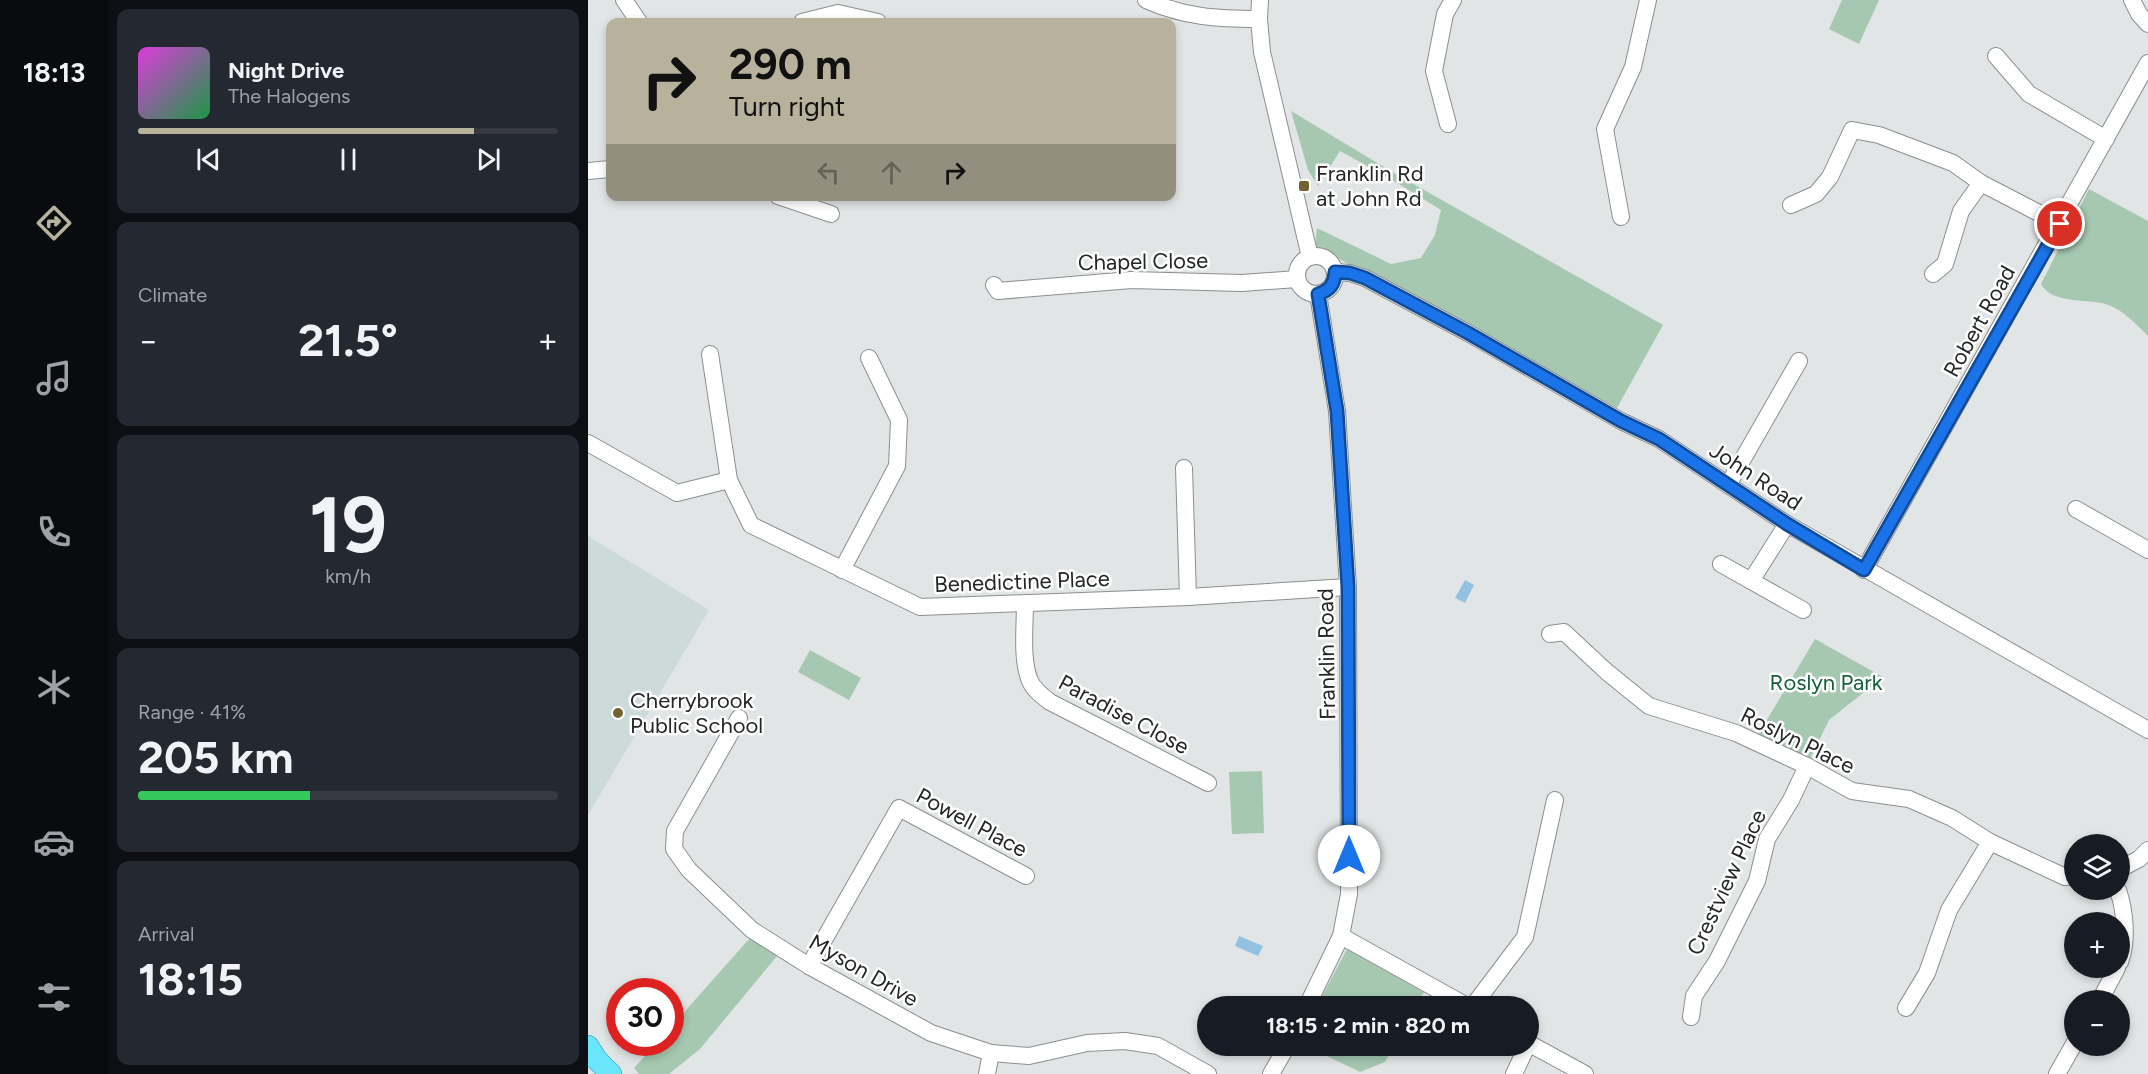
<!DOCTYPE html>
<html lang="en">
<head>
<meta charset="utf-8">
<style>
	:root { --surface:#171b24; --page:#242831; --text:#f1f3f6; --muted:#9ea1a6; --line:#363941; --accent:#b8b29d }
	body { margin:0; font-family:Figtree,sans-serif; background:var(--page); color:var(--text); height:100vh; display:flex; flex-direction:column; font-size:22px; white-space:nowrap }
	* { box-sizing:border-box; margin:0 }
	p { font-size:20px; color:var(--muted) }
	.icon { flex:none; width:33px; height:33px; fill:none; stroke:currentColor; stroke-width:2; stroke-linecap:round; stroke-linejoin:round }
	.map { position:relative; flex:1; overflow:hidden }
	.drawer { display:flex; flex-direction:column; gap:9px; padding:9px; background:#0d0f14; width:480px }
	.drawer>* { flex:none }
	.hud { position:absolute; left:18px; top:18px; width:570px; height:183px; border-radius:12px; box-shadow:0 3px 9px #0003; background:#b8b29d; color:#111; overflow:hidden }
	.buttons { position:absolute; left:1476px; top:834px; display:grid; gap:12px }
	.buttons a { display:grid; place-items:center; width:66px; height:66px; border-radius:50%; background:var(--surface); box-shadow:0 3px 9px #0003; font-size:30px }
	.speed { position:absolute; left:18px; top:978px; display:flex; gap:12px; font-size:30px; font-weight:700; text-align:center }
	.speed>* { display:grid; place-content:center; width:78px; height:78px; border-radius:50%; background:var(--surface); box-shadow:0 3px 9px #0003; line-height:1 }
	.speed .limit { border:9px solid #d22; background:#fff; color:#111 }
	.pin { position:absolute; display:grid; place-items:center; width:51px; height:51px; color:#fff; margin:-26px; border:3px solid #fff; border-radius:50%; box-shadow:0 2px 6px #0007 }
	.me { position:absolute; width:66px; margin:-33px; rotate:0deg; stroke-linejoin:round; filter:drop-shadow(0 0 4px #0008) }
	.turn { display:flex; align-items:center; gap:21px; height:126px; padding:0 24px; font-size:27px }
	.turn .icon { width:78px; height:78px; stroke-width:2.5 }
	.turn b { display:block; font-size:42px; line-height:51px }
	.lanes { display:flex; align-items:center; height:57px; padding:0 24px; background:#0003; justify-content:center; gap:30px; direction:ltr }
	.lanes .off { opacity:.35 }
	.big { font-size:45px; font-weight:700; line-height:1.1 }
	.drawer .widget { flex:1; display:flex; flex-direction:column; justify-content:center; gap:9px; min-width:0; padding:0 21px; border-radius:12px; background:var(--page) }
	.drawer .dial { align-items:center; gap:0 }
	.dial b { font-size:78px; line-height:1 }
	.song { display:flex; align-items:center; gap:18px }
	.cover { width:72px; height:72px; border-radius:9px; background:linear-gradient(135deg,hsl(300 70% 55%),hsl(140 70% 35%)) }
	.played { height:6px; border-radius:3px; background:linear-gradient(90deg,var(--accent) 80%,var(--line) 80%) }
	.keys { display:flex; justify-content:space-around; direction:ltr }
	.heat { display:flex; justify-content:space-between; align-items:center; font-size:33px; direction:ltr }
	.charge { height:9px; border-radius:4px; background:linear-gradient(90deg,#34c759 41%,var(--line) 0) }
	.trip { position:absolute; left:609px; top:996px; width:342px; height:60px; border-radius:30px; background:var(--surface); box-shadow:0 3px 9px #0003; font-weight:700; line-height:60px; text-align:center }
	main { display:flex; flex:1; min-height:0 }
	.menu { display:flex; flex-direction:column; width:108px; justify-content:space-around; align-items:center; background:#090b0e; color:var(--muted) }
	.menu .icon { width:42px; height:42px }
	.menu .selected { color:var(--accent) }
	.menu b { font-size:27px; color:var(--text) }
	.map>svg:first-child { display:block }
</style>
</head>
<body>
<main>
<nav class="menu">
<b>18:13</b>
<svg class="icon selected" aria-label="directions" viewBox="0 0 24 24"><path d="M12 3l9 9-9 9-9-9zM9 14v-3h6M13 9l2 2-2 2"/></svg>
<svg class="icon" aria-label="music" viewBox="0 0 24 24"><path d="M9 18V5l10-2v13"/><circle cx="6" cy="18" r="3"/><circle cx="16" cy="16" r="3"/></svg>
<svg class="icon" aria-label="phone" viewBox="0 0 24 24"><path d="M5 4h4l2 5-3 2q2 4 5 5l2-3 5 2v4C11 20 4 13 5 4z"/></svg>
<svg class="icon" aria-label="climate" viewBox="0 0 24 24"><path d="M12 3v18M4 7l16 10M4 17L20 7"/></svg>
<svg class="icon" aria-label="car" viewBox="0 0 24 24"><path d="M5 17H2v-5l4-1 3-4h7l3 4 3 1v5h-3M9 17h6M6 11h13"/><circle cx="7" cy="17" r="2"/><circle cx="17" cy="17" r="2"/></svg>
<svg class="icon" aria-label="filters" viewBox="0 0 24 24"><path d="M4 7h16M4 17h16"/><circle cx="9" cy="7" r="2"/><circle cx="15" cy="17" r="2"/></svg>
</nav>
<section class="drawer">
<div class="widget">
<div class="song"><i class="cover"></i><div><b>Night Drive</b><p>The Halogens</p></div></div>
<div class="played"></div>
<div class="keys"><svg class="icon" aria-label="previous" viewBox="0 0 24 24"><path d="M18 5L8 12l10 7zM5 5v14"/></svg><svg class="icon" aria-label="pause" viewBox="0 0 24 24"><path d="M8 5v14M16 5v14"/></svg><svg class="icon" aria-label="next" viewBox="0 0 24 24"><path d="M6 5l10 7-10 7zM19 5v14"/></svg></div>
</div>
<div class="widget"><p>Climate</p>
<div class="heat"><a>−</a><b class="big">21.5°</b><a>+</a></div>
</div>
<div class="widget dial"><b>19</b><p>km/h</p></div>
<div class="widget"><p>Range · 41%</p><b class="big">205 km</b><div class="charge"></div></div>
<div class="widget"><p>Arrival</p><b class="big">18:15</b></div>
</section>
<div class="map">
<svg width="1560" height="1074" viewBox="0 0 1560 1074">
	<rect width="100%" height="100%" fill="#e1e5e5"/>
	<polygon fill="#cddada" points="0,536 121,610 0,815"/>
	<g fill="#a6c8b0">
		<polygon points="1254,0 1291,0 1271,44 1241,29"/>
		<polygon points="703,111 806,173 1075,325 1029,408 727,246 729,228 803,264 833,258 847,235 853,210 806,181 752,151 730,186 720,170"/>
		<path d="M1501,189L1560,221V336C1549,325 1538,313 1523,306C1503,297 1465,306 1453,284Z"/>
		<polygon points="1227,639 1295,677 1241,720 1221,761 1170,735"/>
		<polygon points="222,650 273,678 261,700 210,672"/>
		<polygon points="674,771 676,833 644,834 641,772"/>
		<polygon points="162,938 189,956 112,1049 81,1074 51,1074 46,1068 69,1043 82,1042 83,1027"/>
		<polygon points="759,949 836,992 828,1006 729,1006"/>
		<polygon points="718,1046 806,1046 797,1062 772,1072"/>
	</g>
	<g fill="#93c2e1">
		<polygon points="877,580 886,585 877,603 867,598"/>
		<polygon points="651,936 675,946 670,956 647,946"/>
	</g>
	<g fill="none" stroke-linecap="round" stroke-linejoin="round">
		<g stroke="#8b8f8f" stroke-width="18">
			<g id="minor">
				<polyline points="36,0 51,22"/>
				<path d="M558,0C596,17 629,19 671,19"/>
				<polyline points="672,0 671,19 674,52 722,257"/>
				<polyline points="1544,0 1551,14 1560,24"/>
				<polyline points="214,22 250,13 290,22"/>
				<polyline points="1408,56 1441,94 1518,139"/>
				<polyline points="860,124 846,71 857,14 865,0"/>
				<polyline points="0,171 22,169"/>
				<polyline points="190,196 243,214"/>
				<polyline points="1203,205 1228,194 1242,177 1264,130 1291,135 1365,163 1393,183 1472,224"/>
				<polyline points="1033,217 1017,129 1045,67 1060,0"/>
				<circle cx="728" cy="275" r="19"/>
				<polyline points="747,272 762,273 777,278 880,333 1033,421 1071,439 1199,524 1560,730"/>
				<polyline points="1345,274 1357,264 1373,211 1393,183"/>
				<polyline points="406,285 410,291 543,280 654,283 709,279"/>
				<polyline points="122,354 141,480 163,525 332,607 600,597 760,587"/>
				<polyline points="0,443 89,493 141,480"/>
				<polyline points="596,468 600,597"/>
				<polyline points="1140,485 1211,361"/>
				<polyline points="1488,509 1560,550"/>
				<polyline points="1133,564 1215,610"/>
				<polyline points="254,570 309,466 311,420 281,358"/>
				<polyline points="1276,570 1560,63"/>
				<polyline points="1163,581 1199,524"/>
				<path d="M437,603C437,626 433,660 442,681C446,690 454,696 462,702L620,783"/>
				<polyline points="962,634 976,632 1019,672 1061,706 1148,733 1219,766 1264,791 1321,799 1364,818 1402,842 1477,877 1486,876"/>
				<polyline points="151,718 87,831 86,849 101,870 164,930 221,966 343,1033 403,1053 441,1056 499,1043 537,1041 570,1046 620,1074"/>
				<polyline points="1532,869 1551,859 1560,850"/>
				<path d="M1530,890C1537,911 1540,941 1532,962"/>
				<polyline points="753,936 879,1006"/>
				<polyline points="221,966 311,808 438,876"/>
				<polyline points="1512,1000 1529,968"/>
				<polyline points="719,1006 753,936 761,894 760,587 749,411 730,294"/>
				<polyline points="885,1006 937,937 967,800"/>
				<polyline points="1318,1008 1339,973 1361,910 1402,842"/>
				<polyline points="1103,1017 1106,996 1129,961 1169,881 1179,839 1203,800 1219,766"/>
				<polyline points="940,1043 997,1074"/>
				<polyline points="399,1074 403,1053"/>
				<polyline points="683,1074 699,1046"/>
				<polyline points="926,1074 939,1046"/>
				<polyline points="1469,1074 1486,1044"/>
			</g>
		</g>
		<g stroke="#1097b0" stroke-width="22">
			<polyline id="major" points="0,1046 9,1060 23,1074"/>
		</g>
		<use href="#minor" stroke="#fff" stroke-width="16"/>
		<use href="#major" stroke="#69e5fc" stroke-width="21"/>
	</g>
	<g fill="none" stroke-linecap="round" stroke-linejoin="round">
		<g stroke="#114b97" stroke-width="15">
			<path id="route" d="M761,856L760,587L749,411L730,294C741,291 747,284 747,272L762,273L777,278L880,333L1033,421L1071,439L1199,524L1276,570L1472,224"/>
		</g>
		<use href="#route" stroke="#1a73e8" stroke-width="10"/>
	</g>
	<g fill="#726331" stroke="#fff" stroke-width="2">
		<rect x="710" y="180" width="12" height="12" rx="3"/>
		<circle cx="30" cy="713" r="6"/>
	</g>
	<g text-anchor="middle" stroke-width="5" stroke-linejoin="round" paint-order="stroke">
		<g font-size="22" fill="#242626" stroke="#fff" text-anchor="start">
			<text x="728" y="181">Franklin Rd<tspan x="728" dy="25">at John Rd</tspan></text>
			<text x="42" y="708">Cherrybrook<tspan x="42" dy="25">Public School</tspan></text>
		</g>
		<g font-size="22" fill="#242626" stroke="#fff">
			<text transform="translate(555 261) rotate(-1)" y="8">Chapel Close</text>
			<text transform="translate(1391 321) rotate(-61)" y="8">Robert Road</text>
			<text transform="translate(1168 476) rotate(33)" y="8">John Road</text>
			<text transform="translate(434 581) rotate(-2)" y="8">Benedictine Place</text>
			<text transform="translate(738 654) rotate(-91)" y="8">Franklin Road</text>
			<text transform="translate(536 714) rotate(28)" y="8">Paradise Close</text>
			<text transform="translate(1210 740) rotate(26)" y="8">Roslyn Place</text>
			<text transform="translate(384 822) rotate(28)" y="8">Powell Place</text>
			<text transform="translate(1138 882) rotate(-65)" y="8">Crestview Place</text>
			<text transform="translate(276 970) rotate(30)" y="8">Myson Drive</text>
		</g>
		<g font-size="22" fill="#135f37" stroke="#fff">
			<text x="1238" y="690">Roslyn Park</text>
		</g>
	</g>
</svg>
<div class="buttons">
<a><svg class="icon" aria-label="layers" viewBox="0 0 24 24"><path d="M12 4l9 5-9 5-9-5zM3 14l9 5 9-5"/></svg></a>
<a>+</a>
<a>−</a>
</div>
<div class="speed"><div class="limit">30</div></div>
<div class="pin" style="left:1472px;top:224px;background:#d93025"><svg class="icon" aria-label="arrive" viewBox="0 0 24 24"><path d="M6 21V4h12l-3 4 3 4H6"/></svg></div>
<svg class="me" style="left:761px;top:856px" viewBox="-20 -20 40 40"><circle r="19" fill="#fff"/><path d="M0-13L10 11 0 6-10 11z" fill="#1a73e8"/></svg>
<div class="trip">18:15 · 2 min · 820 m</div>
<div class="hud">
<div class="turn"><svg class="icon" aria-label="right" viewBox="0 0 24 24"><path d="M7 20v-9h11M14 6l5 5-5 5"/></svg><div><b>290 m</b>Turn right</div></div>
<div class="lanes"><svg class="icon off" aria-label="left" viewBox="0 0 24 24"><path d="M17 20v-9H6M10 6l-5 5 5 5"/></svg><svg class="icon off" aria-label="ahead" viewBox="0 0 24 24"><path d="M12 20V5M6 11l6-6 6 6"/></svg><svg class="icon" aria-label="right" viewBox="0 0 24 24"><path d="M7 20v-9h11M14 6l5 5-5 5"/></svg></div>
</div>
</div>
</main>
</body>
</html>
